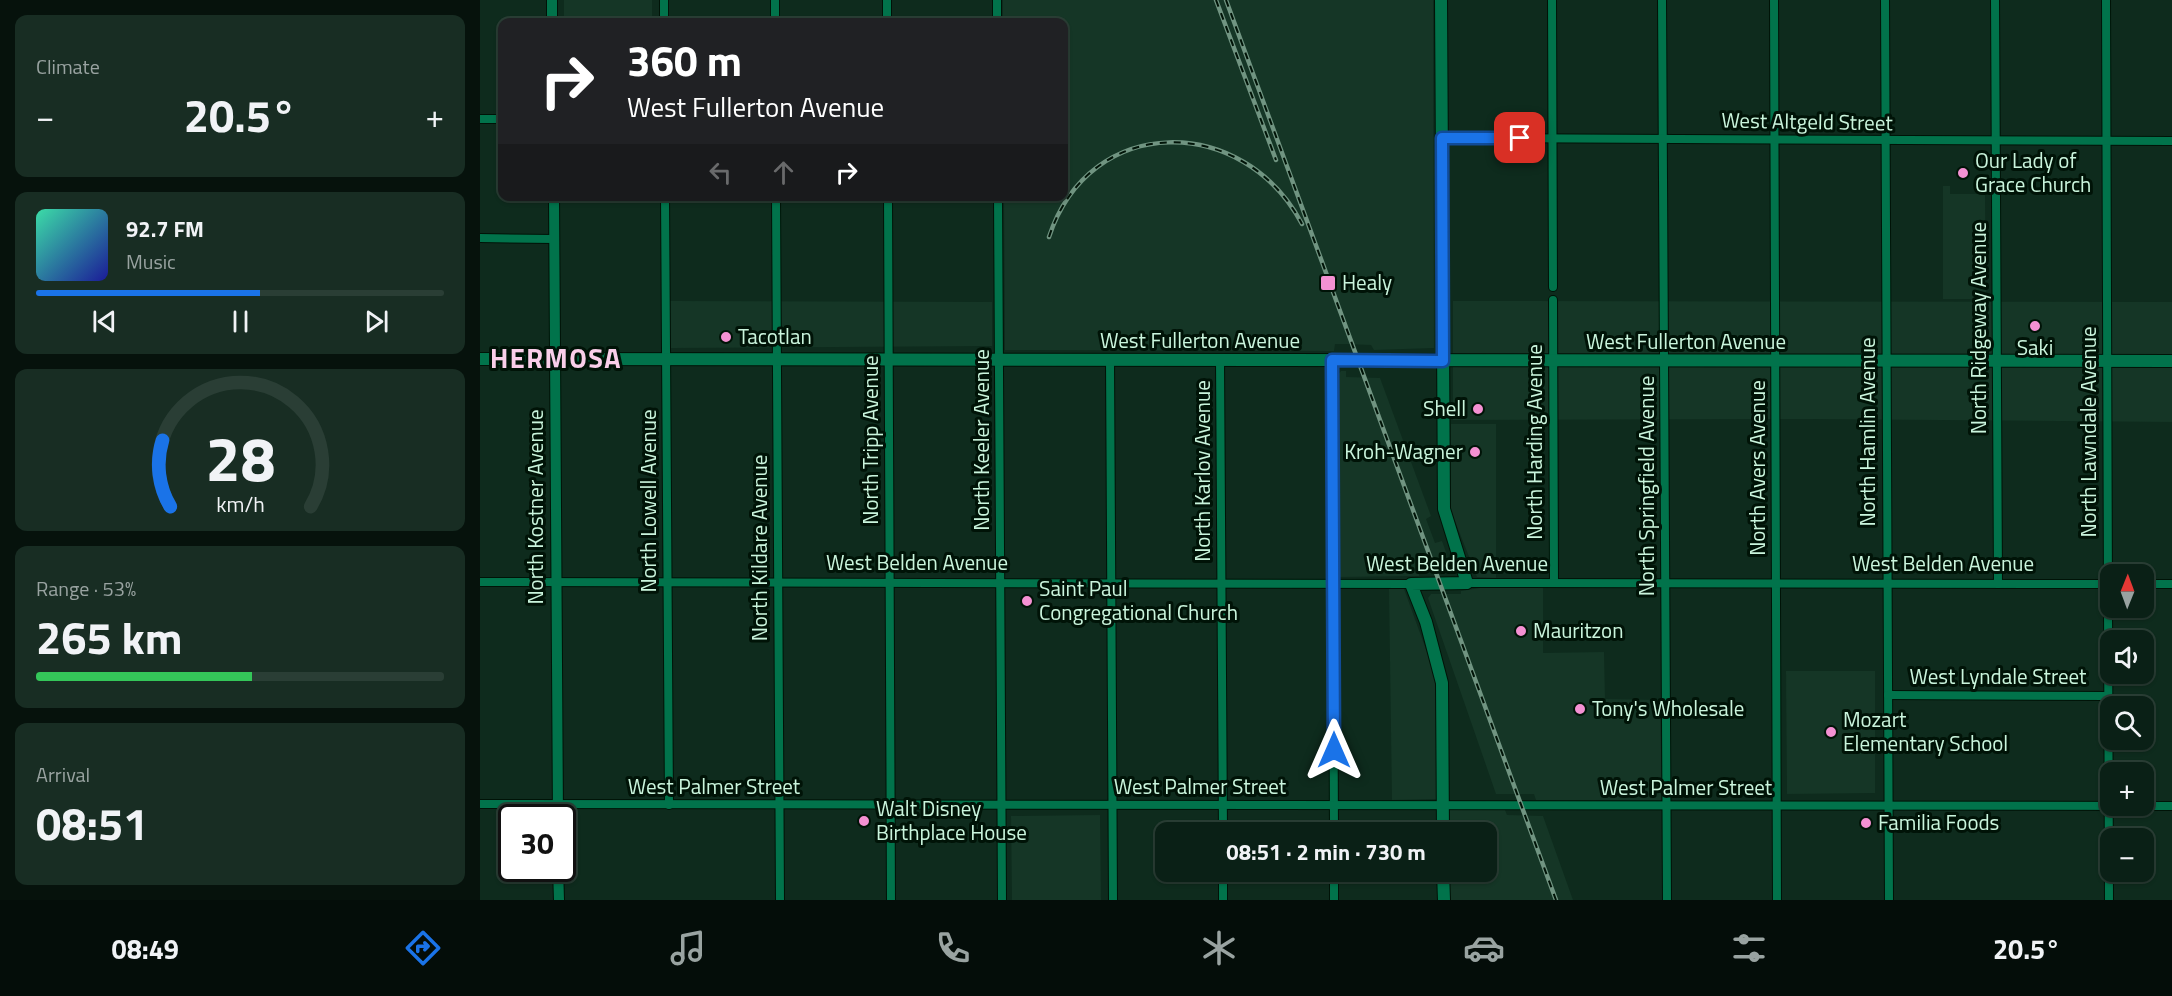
<!DOCTYPE html>
<html lang="en">
<head>
<meta charset="utf-8">
<style>
	:root { --surface:#0a2016; --page:#182d23; --text:#f1f3f6; --muted:#99a3a1; --line:#2a3e35; --accent:#1a73e8 }
	body { margin:0; font-family:"Titillium Web",sans-serif; background:var(--page); color:var(--text); height:100vh; display:flex; flex-direction:column; font-size:22px; white-space:nowrap }
	* { box-sizing:border-box; margin:0 }
	p { font-size:20px; color:var(--muted) }
	.icon { flex:none; width:33px; height:33px; fill:none; stroke:currentColor; stroke-width:2; stroke-linecap:round; stroke-linejoin:round }
	.map { position:relative; flex:1; overflow:hidden }
	.panel { display:flex; flex-direction:column; gap:15px; padding:15px; background:#06120c; width:480px }
	.panel>* { flex:none }
	.banner { position:absolute; left:18px; top:18px; width:570px; height:183px; border-radius:12px; box-shadow:0 2px 4px #0004,0 0 0 2px var(--line); background:#202124; color:#fff; overflow:hidden }
	.needle { width:39px; rotate:1deg }
	.tools { position:absolute; left:1620px; top:564px; display:grid; gap:12px }
	.tools a { display:grid; place-items:center; width:54px; height:54px; border-radius:12px; background:var(--surface); box-shadow:0 2px 4px #0004,0 0 0 2px var(--line); font-size:30px }
	.speed { position:absolute; left:18px; top:804px; display:flex; gap:12px; font-size:30px; font-weight:700; text-align:center }
	.speed>* { display:grid; place-content:center; width:78px; height:78px; border-radius:50%; background:var(--surface); box-shadow:0 2px 4px #0004,0 0 0 2px var(--line); line-height:1 }
	.speed .limit { border:3px solid #111; border-radius:9px; background:#fff; color:#111 }
	.pin { position:absolute; display:grid; place-items:center; width:51px; height:51px; color:#fff; margin:-26px; border-radius:12px; box-shadow:0 3px 9px #0006 }
	.me { position:absolute; width:66px; margin:-33px; rotate:0deg; stroke-linejoin:round; filter:drop-shadow(0 0 4px #0008) }
	.turn { display:flex; align-items:center; gap:21px; height:126px; padding:0 30px; font-size:27px }
	.turn .icon { width:78px; height:78px; stroke-width:2.5 }
	.turn b { display:block; font-size:42px; line-height:51px }
	.lanes { display:flex; align-items:center; height:57px; padding:0 30px; background:#0003; justify-content:center; gap:30px; direction:ltr }
	.lanes .off { opacity:.35 }
	.big { font-size:45px; font-weight:700; line-height:1.1 }
	.panel .card { flex:1; display:flex; flex-direction:column; justify-content:center; gap:9px; min-width:0; padding:0 21px; border-radius:12px; background:var(--page) }
	.panel .dial { align-items:center; gap:0 }
	.dial svg { height:156px; overflow:visible; fill:none; stroke:var(--line); stroke-width:7; stroke-linecap:round; text-anchor:middle }
	.dial text { fill:var(--text); stroke:none }
	.song { display:flex; align-items:center; gap:18px }
	.cover { width:72px; height:72px; border-radius:9px; background:linear-gradient(135deg,hsl(160 70% 55%),hsl(240 70% 35%)) }
	.played { height:6px; border-radius:3px; background:linear-gradient(90deg,var(--accent) 55%,var(--line) 55%) }
	.keys { display:flex; justify-content:space-around; direction:ltr }
	.heat { display:flex; justify-content:space-between; align-items:center; font-size:33px; direction:ltr }
	.charge { height:9px; border-radius:4px; background:linear-gradient(90deg,#34c759 53%,var(--line) 0) }
	.trip { position:absolute; left:675px; top:822px; width:342px; height:60px; border-radius:12px; background:var(--surface); box-shadow:0 2px 4px #0004,0 0 0 2px var(--line); font-weight:700; line-height:60px; text-align:center }
	.dock { display:flex; height:96px; justify-content:space-around; align-items:center; background:#040d09; color:var(--muted) }
	.dock .icon { width:42px; height:42px }
	.dock .current { color:var(--accent) }
	.dock b { font-size:27px; color:var(--text) }
	main { display:flex; flex:1; min-height:0 }
	.map>svg:first-child { display:block }
</style>
</head>
<body>
<main>
<section class="panel">
<div class="card"><p>Climate</p>
<div class="heat"><a>−</a><b class="big">20.5°</b><a>+</a></div>
</div>
<div class="card">
<div class="song"><i class="cover"></i><div><b>92.7 FM</b><p>Music</p></div></div>
<div class="played"></div>
<div class="keys"><svg class="icon" aria-label="previous" viewBox="0 0 24 24"><path d="M18 5L8 12l10 7zM5 5v14"/></svg><svg class="icon" aria-label="pause" viewBox="0 0 24 24"><path d="M8 5v14M16 5v14"/></svg><svg class="icon" aria-label="next" viewBox="0 0 24 24"><path d="M6 5l10 7-10 7zM19 5v14"/></svg></div>
</div>
<div class="card dial"><svg viewBox="0 0 100 80">
<path d="M14 69A42 42 0 1 1 86 69"/>
<path d="M14 69A42 42 0 0 1 10 35" stroke="#1a73e8"/>
<text x="50" y="56" font-size="32" font-weight="700">28</text>
<text x="50" y="72" font-size="11">km/h</text>
</svg></div>
<div class="card"><p>Range · 53%</p><b class="big">265 km</b><div class="charge"></div></div>
<div class="card"><p>Arrival</p><b class="big">08:51</b></div>
</section>
<div class="map">
<svg width="1692" height="900" viewBox="0 0 1692 900">
	<rect width="100%" height="100%" fill="#0e2b1d"/>
	<g fill="#153626">
		<rect x="84" y="0" width="88" height="22"/>
		<polygon points="523,0 953,0 954,348 894,350 891,345 866,344 855,344 854,351 525,350 524,197 584,196 584,22 523,22"/>
		<polygon points="1463,186 1470,186 1470,194 1505,194 1506,299 1463,299"/>
		<polygon points="190,301 512,302 512,346 190,348"/>
		<polygon points="973,301 1692,302 1692,422 1332,419 973,420"/>
		<polygon points="861,371 866,371 866,377 900,378 951,516 946,519 955,543 962,541 971,566 966,571 939,572 939,576 858,577 857,376"/>
		<polygon points="971,424 1016,424 1016,578 997,577 971,511"/>
		<polygon points="1000,588 1063,588 1063,653 1124,652 1125,699 1180,700 1182,800 1056,800 1054,794 1016,794 948,598 951,594 981,594 981,591"/>
		<polygon points="909,589 924,589 956,677 956,799 912,800"/>
		<polygon points="1306,671 1395,671 1395,793 1307,794"/>
		<polygon points="970,810 1025,810 1027,815 1063,816 1093,900 969,900 969,872 1006,872 1006,832 970,832"/>
		<polygon points="620,815 621,900 532,900 531,816"/>
	</g>
	<g fill="none" stroke-linecap="round" stroke-linejoin="round">
		<g stroke="#001307" stroke-width="10">
			<g id="minor">
				<polyline points="184,0 184,22"/>
				<polyline points="295,0 295,22"/>
				<polyline points="407,0 407,22"/>
				<polyline points="517,0 517,22"/>
				<polyline points="1072,0 1073,287"/>
				<polyline points="1182,0 1187,900"/>
				<polyline points="1294,0 1297,900"/>
				<polyline points="1405,0 1409,900"/>
				<polyline points="1515,0 1518,584"/>
				<polyline points="1626,0 1629,900"/>
				<polyline points="0,119 22,119"/>
				<polyline points="962,138 1692,141"/>
				<polyline points="185,196 189,805"/>
				<polyline points="296,196 300,900"/>
				<polyline points="408,196 411,900"/>
				<polyline points="518,196 522,900"/>
				<polyline points="0,238 74,239"/>
				<polyline points="1073,300 1074,583"/>
				<polyline points="630,360 633,900"/>
				<polyline points="740,360 743,832"/>
				<polyline points="852,360 854,832"/>
				<polyline points="0,582 931,584"/>
				<polyline points="987,583 1630,584"/>
				<polyline points="1664,584 1692,584"/>
				<polyline points="1408,695 1628,696"/>
				<polyline points="0,804 1692,806"/>
				<polyline points="743,872 743,900"/>
				<polyline points="854,872 854,900"/>
			</g>
		</g>
		<g stroke="#001307" stroke-width="12">
			<g id="tertiary">
				<polyline points="72,0 72,22"/>
				<polyline points="74,196 78,818"/>
				<polyline points="78,868 79,900"/>
			</g>
		</g>
		<g stroke="#001307" stroke-width="14">
			<g id="secondary">
				<polyline points="961,0 964,509 987,583 931,584 946,622 962,683 963,832"/>
				<polyline points="0,359 1692,361"/>
				<polyline points="963,872 964,900"/>
			</g>
		</g>
		<use href="#minor" stroke="#01734b" stroke-width="8"/>
		<use href="#tertiary" stroke="#01734b" stroke-width="10"/>
		<use href="#secondary" stroke="#01734b" stroke-width="12"/>
		<g stroke="#709481" stroke-width="4.5">
			<g id="rail">
				<polyline points="736,0 796,160"/>
				<polyline points="746,0 1076,900"/>
				<path d="M569,237C610,112 764,114 822,224"/>
			</g>
		</g>
		<use href="#rail" stroke="#001307" stroke-width="2" stroke-dasharray="7" stroke-linecap="butt"/>
	</g>
	<g fill="none" stroke-linecap="round" stroke-linejoin="round">
		<g stroke="#114b97" stroke-width="15">
			<polyline id="route" points="854,750 852,360 963,361 962,138 1040,138"/>
		</g>
		<use href="#route" stroke="#1a73e8" stroke-width="10"/>
	</g>
	<g fill="#f491d3" stroke="#001307" stroke-width="2">
		<circle cx="1483" cy="173" r="6"/>
		<rect x="840" y="275" width="16" height="16" rx="3"/>
		<circle cx="1555" cy="326" r="6"/>
		<circle cx="246" cy="337" r="6"/>
		<circle cx="998" cy="409" r="6"/>
		<circle cx="995" cy="452" r="6"/>
		<circle cx="547" cy="601" r="6"/>
		<circle cx="1041" cy="631" r="6"/>
		<circle cx="1100" cy="709" r="6"/>
		<circle cx="1351" cy="732" r="6"/>
		<circle cx="384" cy="821" r="6"/>
		<circle cx="1386" cy="823" r="6"/>
	</g>
	<g text-anchor="middle" stroke-width="6" stroke-linejoin="round" paint-order="stroke">
		<g font-size="21" fill="#caf5dd" stroke="#001307">
			<text transform="translate(1327 122) rotate(1)" y="7">West Altgeld Street</text>
			<text transform="translate(1499 328) rotate(-90)" y="7">North Ridgeway Avenue</text>
			<text x="720" y="348">West Fullerton Avenue</text>
			<text x="1206" y="349">West Fullerton Avenue</text>
			<text transform="translate(1388 432) rotate(-90)" y="7">North Hamlin Avenue</text>
			<text transform="translate(1609 432) rotate(-90)" y="7">North Lawndale Avenue</text>
			<text transform="translate(391 440) rotate(-90)" y="7">North Tripp Avenue</text>
			<text transform="translate(502 440) rotate(-90)" y="7">North Keeler Avenue</text>
			<text transform="translate(1055 442) rotate(-90)" y="7">North Harding Avenue</text>
			<text transform="translate(1278 468) rotate(-90)" y="7">North Avers Avenue</text>
			<text transform="translate(723 471) rotate(-90)" y="7">North Karlov Avenue</text>
			<text transform="translate(1167 486) rotate(-90)" y="7">North Springfield Avenue</text>
			<text transform="translate(169 501) rotate(-90)" y="7">North Lowell Avenue</text>
			<text transform="translate(56 507) rotate(-90)" y="7">North Kostner Avenue</text>
			<text transform="translate(280 548) rotate(-90)" y="7">North Kildare Avenue</text>
			<text x="437" y="570">West Belden Avenue</text>
			<text x="977" y="571">West Belden Avenue</text>
			<text x="1463" y="571">West Belden Avenue</text>
			<text x="1518" y="684">West Lyndale Street</text>
			<text x="234" y="794">West Palmer Street</text>
			<text x="720" y="794">West Palmer Street</text>
			<text x="1206" y="795">West Palmer Street</text>
		</g>
		<g font-size="21" fill="#caf5dd" stroke="#001307" text-anchor="start">
			<text x="1495" y="168">Our Lady of<tspan x="1495" dy="24">Grace Church</tspan></text>
			<text x="862" y="290">Healy</text>
			<text x="258" y="344">Tacotlan</text>
			<text x="1555" y="355" text-anchor="middle">Saki</text>
			<text x="986" y="416" text-anchor="end">Shell</text>
			<text x="983" y="459" text-anchor="end">Kroh-Wagner</text>
			<text x="559" y="596">Saint Paul<tspan x="559" dy="24">Congregational Church</tspan></text>
			<text x="1053" y="638">Mauritzon</text>
			<text x="1112" y="716">Tony's Wholesale</text>
			<text x="1363" y="727">Mozart<tspan x="1363" dy="24">Elementary School</tspan></text>
			<text x="396" y="816">Walt Disney<tspan x="396" dy="24">Birthplace House</tspan></text>
			<text x="1398" y="830">Familia Foods</text>
		</g>
		<g font-size="27" font-weight="bold" letter-spacing="1.5" fill="#f9cee9" stroke="#001307">
			<text x="76" y="368">HERMOSA</text>
		</g>
	</g>
</svg>
<div class="tools">
<a><svg class="needle" viewBox="-14 -14 28 28"><path d="M0-13l5 13h-10z" fill="#e53935"/><path d="M0 13l5-13h-10z" fill="#99a3a1"/></svg></a>
<a><svg class="icon" aria-label="sound" viewBox="0 0 24 24"><path d="M4 9h4l5-4v14l-5-4H4zM17 9q2 3 0 6"/></svg></a>
<a><svg class="icon" aria-label="search" viewBox="0 0 24 24"><circle cx="10" cy="10" r="6"/><path d="M15 15l6 6"/></svg></a>
<a>+</a>
<a>−</a>
</div>
<div class="speed"><div class="limit">30</div></div>
<div class="pin" style="left:1040px;top:138px;background:#d93025"><svg class="icon" aria-label="arrive" viewBox="0 0 24 24"><path d="M6 21V4h12l-3 4 3 4H6"/></svg></div>
<svg class="me" style="left:854px;top:750px" viewBox="-20 -20 40 40"><path d="M0-17L14 15 0 8-14 15z" fill="#1a73e8" stroke="#fff" stroke-width="4"/></svg>
<div class="trip">08:51 · 2 min · 730 m</div>
<div class="banner">
<div class="turn"><svg class="icon" aria-label="right" viewBox="0 0 24 24"><path d="M7 20v-9h11M14 6l5 5-5 5"/></svg><div><b>360 m</b>West Fullerton Avenue</div></div>
<div class="lanes"><svg class="icon off" aria-label="left" viewBox="0 0 24 24"><path d="M17 20v-9H6M10 6l-5 5 5 5"/></svg><svg class="icon off" aria-label="ahead" viewBox="0 0 24 24"><path d="M12 20V5M6 11l6-6 6 6"/></svg><svg class="icon" aria-label="right" viewBox="0 0 24 24"><path d="M7 20v-9h11M14 6l5 5-5 5"/></svg></div>
</div>
</div>
</main>
<nav class="dock">
<b>08:49</b>
<svg class="icon current" aria-label="directions" viewBox="0 0 24 24"><path d="M12 3l9 9-9 9-9-9zM9 14v-3h6M13 9l2 2-2 2"/></svg>
<svg class="icon" aria-label="music" viewBox="0 0 24 24"><path d="M9 18V5l10-2v13"/><circle cx="6" cy="18" r="3"/><circle cx="16" cy="16" r="3"/></svg>
<svg class="icon" aria-label="phone" viewBox="0 0 24 24"><path d="M5 4h4l2 5-3 2q2 4 5 5l2-3 5 2v4C11 20 4 13 5 4z"/></svg>
<svg class="icon" aria-label="climate" viewBox="0 0 24 24"><path d="M12 3v18M4 7l16 10M4 17L20 7"/></svg>
<svg class="icon" aria-label="car" viewBox="0 0 24 24"><path d="M5 17H2v-5l4-1 3-4h7l3 4 3 1v5h-3M9 17h6M6 11h13"/><circle cx="7" cy="17" r="2"/><circle cx="17" cy="17" r="2"/></svg>
<svg class="icon" aria-label="filters" viewBox="0 0 24 24"><path d="M4 7h16M4 17h16"/><circle cx="9" cy="7" r="2"/><circle cx="15" cy="17" r="2"/></svg>
<b>20.5°</b>
</nav>
</body>
</html>
